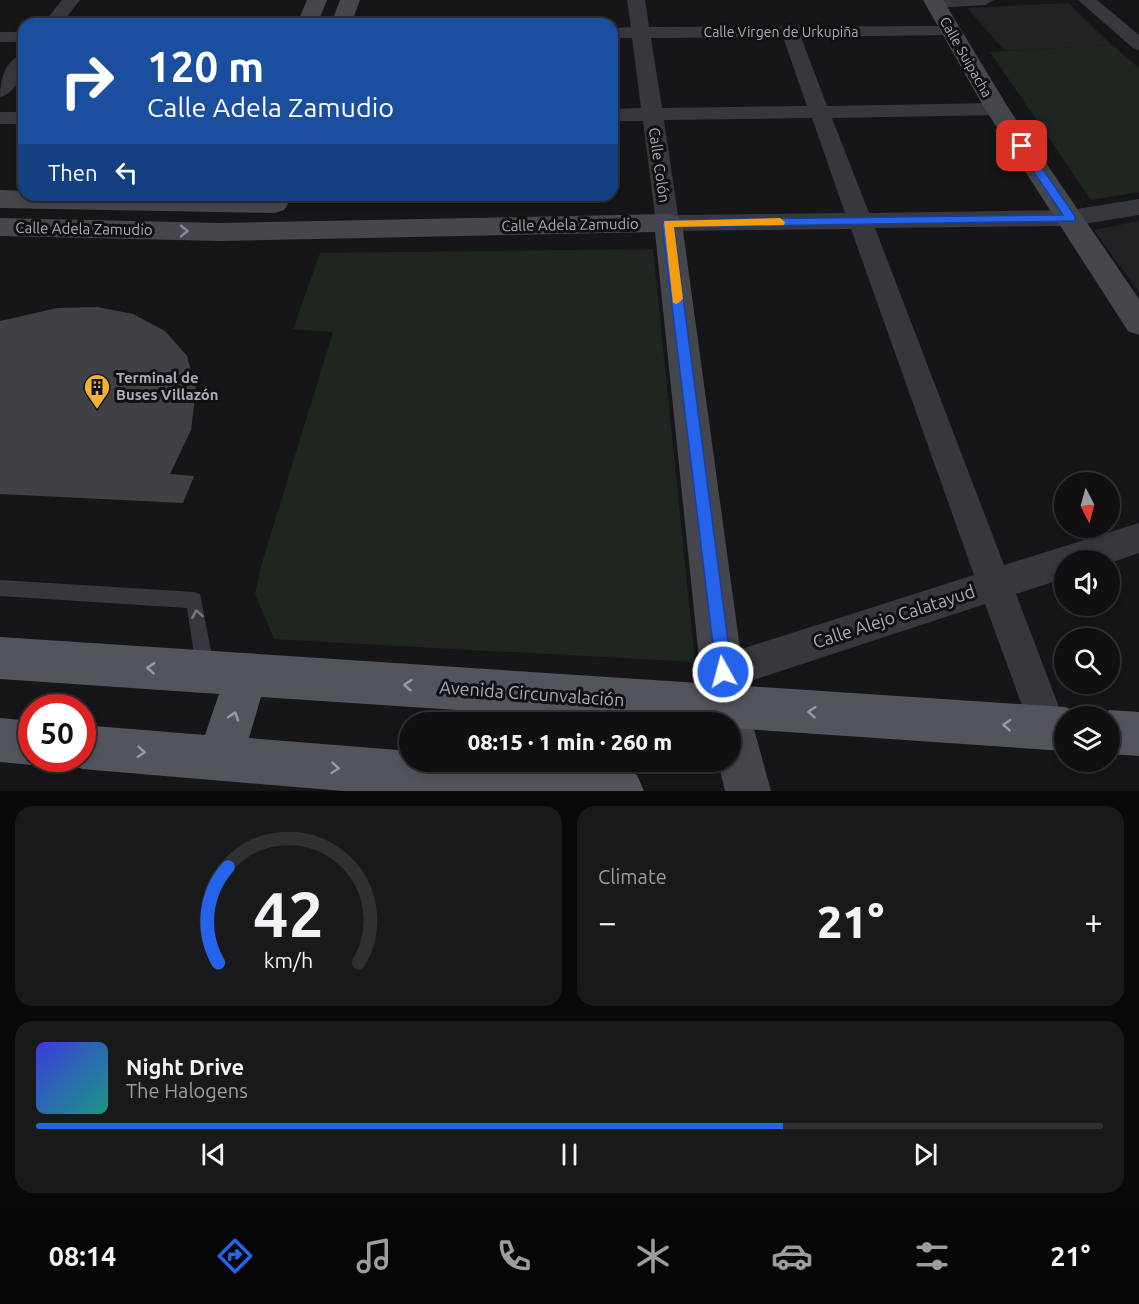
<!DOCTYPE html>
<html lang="en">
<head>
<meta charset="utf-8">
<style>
	:root { --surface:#101012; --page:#19191b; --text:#f1f3f6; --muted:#9c9d9f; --line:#303032; --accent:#2563eb }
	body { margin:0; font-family:Ubuntu,sans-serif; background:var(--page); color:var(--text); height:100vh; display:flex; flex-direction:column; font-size:22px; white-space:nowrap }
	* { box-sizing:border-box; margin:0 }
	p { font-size:20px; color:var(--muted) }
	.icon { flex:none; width:33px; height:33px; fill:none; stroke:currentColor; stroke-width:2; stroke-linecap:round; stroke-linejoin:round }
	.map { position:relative; height:791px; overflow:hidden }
	.side { display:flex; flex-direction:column; gap:15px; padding:15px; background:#09090a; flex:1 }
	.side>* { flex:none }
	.hud { position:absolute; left:18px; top:18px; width:600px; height:183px; border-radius:18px; box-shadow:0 3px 9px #0003,0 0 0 2px var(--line); background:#1a4fa0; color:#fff; overflow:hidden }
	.needle { width:39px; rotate:174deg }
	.controls { position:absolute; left:1054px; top:472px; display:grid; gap:12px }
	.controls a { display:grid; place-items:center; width:66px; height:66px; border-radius:50%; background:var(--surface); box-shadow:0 3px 9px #0003,0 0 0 2px var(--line); font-size:30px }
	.speed { position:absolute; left:18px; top:694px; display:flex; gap:12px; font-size:30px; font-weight:700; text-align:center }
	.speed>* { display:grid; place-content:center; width:78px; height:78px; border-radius:50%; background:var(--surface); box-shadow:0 3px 9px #0003,0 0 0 2px var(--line); line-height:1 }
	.speed .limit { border:9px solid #d22; background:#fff; color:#111 }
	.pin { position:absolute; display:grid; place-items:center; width:51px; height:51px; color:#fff; margin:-26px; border-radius:12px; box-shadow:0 3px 9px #0006 }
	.me { position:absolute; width:66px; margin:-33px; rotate:353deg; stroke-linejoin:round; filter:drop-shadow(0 0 4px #0008) }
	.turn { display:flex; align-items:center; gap:21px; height:126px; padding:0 30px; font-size:27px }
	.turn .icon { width:78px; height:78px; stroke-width:2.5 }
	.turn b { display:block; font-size:42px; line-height:51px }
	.then { display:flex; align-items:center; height:57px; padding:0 30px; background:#0003; gap:12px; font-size:22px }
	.big { font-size:45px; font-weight:800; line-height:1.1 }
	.side .tile { flex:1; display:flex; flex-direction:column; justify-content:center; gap:9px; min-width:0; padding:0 21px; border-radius:18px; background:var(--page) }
	.side .dial { align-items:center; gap:0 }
	.dial svg { height:156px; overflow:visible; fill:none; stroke:var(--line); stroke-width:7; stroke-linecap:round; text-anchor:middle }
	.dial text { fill:var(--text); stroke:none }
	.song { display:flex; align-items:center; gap:18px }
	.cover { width:72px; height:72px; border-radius:9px; background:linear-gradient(135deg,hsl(240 70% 55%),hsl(170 70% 35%)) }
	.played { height:6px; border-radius:3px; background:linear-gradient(90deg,var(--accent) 70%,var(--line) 70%) }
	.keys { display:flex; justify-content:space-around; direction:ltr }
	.heat { display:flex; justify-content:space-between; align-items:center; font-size:33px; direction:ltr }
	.side .tiles { flex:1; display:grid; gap:15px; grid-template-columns:1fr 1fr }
	.tile:last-child { grid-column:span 2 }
	.trip { position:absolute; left:399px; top:712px; width:342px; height:60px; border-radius:30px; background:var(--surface); box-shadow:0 3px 9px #0003,0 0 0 2px var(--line); font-weight:800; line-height:60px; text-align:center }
	.tabs { display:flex; height:96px; justify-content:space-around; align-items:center; background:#060607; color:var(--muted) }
	.tabs .icon { width:42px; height:42px }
	.tabs .on { color:var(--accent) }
	.tabs b { font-size:27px; color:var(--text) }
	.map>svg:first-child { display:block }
</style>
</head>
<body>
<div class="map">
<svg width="1139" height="791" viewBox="0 0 1139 791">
	<rect width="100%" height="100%" fill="#161618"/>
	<g fill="#222225">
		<polygon points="1068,3 1112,45 1005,51 967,8"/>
		<polygon points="1139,221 1139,292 1094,230"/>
	</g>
	<g fill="#1e261f">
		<polygon points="1112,45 1139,68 1139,192 1091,200 990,52"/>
		<polygon points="653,249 695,662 274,639 255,594 261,566 333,332 293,329 320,253"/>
	</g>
	<polygon fill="#404145" points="97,307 133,314 165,331 187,356 196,389 191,430 170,474 194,476 183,503 0,494 0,321 57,308"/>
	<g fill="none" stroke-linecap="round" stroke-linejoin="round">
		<polygon fill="#37383d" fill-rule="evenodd" points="0,580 194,592 200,594 214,666 211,672 205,675 199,672 196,666 187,608 0,596"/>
		<g fill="#37383d" fill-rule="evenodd">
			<polygon points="62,0 80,0 61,24 43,24"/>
			<path d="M627,0H645L649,27L955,26L958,30L949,35L801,37L827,106L997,103L1004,105L1007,109L1004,113L997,115L832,118L869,213L1071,210L1139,199V215L1071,226L875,228L1004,565L1139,523V553L1110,563L1065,561V578L1016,594L1065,723L1061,741L1048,747L1035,741L985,604L723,690L710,685L705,672L710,659L974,575L851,229L668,231L660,229L656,223L643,121H612V109L641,108L632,38H612V28L631,27ZM783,37L807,106L662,108L651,38ZM812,118L845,213L678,215L664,120Z"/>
			<polygon points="928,0 994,0 985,5 935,8 929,7 926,3"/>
			<polygon points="1078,0 1097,0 1139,35 1139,50 1133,48"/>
			<rect x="0" y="32" width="24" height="10"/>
			<path d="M24,54C24,71 18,92 0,97C0,80 5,59 24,54Z"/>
			<rect x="0" y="112" width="24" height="12"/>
		</g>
		<g fill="#45474d" fill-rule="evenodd">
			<polygon points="307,0 327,0 317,24 297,24"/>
			<polygon points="340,0 360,0 351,24 331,24"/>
			<polygon points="923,0 943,0 1009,109 1139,299 1139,335 1128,331 985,109"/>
			<polygon points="0,190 24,191 24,195 275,195 284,198 288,204 284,210 275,213 0,208"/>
			<polygon points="668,214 678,216 682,223 748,707 771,791 725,791 718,762 730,762 730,723 708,723 704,707 655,232 221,241 0,236 0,218 221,223"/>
		</g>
		<g fill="#53555c" fill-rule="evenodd">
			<polygon points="0,637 1065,707 1081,713 1082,717 1065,717 1065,751 730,728 730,723 651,723 261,697 249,738 410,751 410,762 547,762 621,768 637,775 644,791 343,791 82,769 66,763 65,759 82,759 82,725 205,735 219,694 0,679"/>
			<polygon points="1110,710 1139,712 1139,756 1110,754 1110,717 1094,717"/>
			<polygon points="0,718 32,721 32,759 47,759 32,765 0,762"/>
		</g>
	</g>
	<defs><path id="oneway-chevron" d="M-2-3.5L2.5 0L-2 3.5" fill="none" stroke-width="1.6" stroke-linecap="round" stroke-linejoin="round" transform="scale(1.5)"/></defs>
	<use stroke="#858993" href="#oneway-chevron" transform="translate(184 231) rotate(1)"/>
	<use stroke="#757881" href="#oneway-chevron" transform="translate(197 614) rotate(-99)"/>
	<g stroke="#979ba6">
		<use href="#oneway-chevron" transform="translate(151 668) rotate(-176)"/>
		<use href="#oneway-chevron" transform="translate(408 685) rotate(-176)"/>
		<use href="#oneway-chevron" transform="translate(812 712) rotate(-176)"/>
		<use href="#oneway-chevron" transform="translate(234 716) rotate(-72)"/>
		<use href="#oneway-chevron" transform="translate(1007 725) rotate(-176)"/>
		<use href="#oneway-chevron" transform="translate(141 752) rotate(5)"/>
		<use href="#oneway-chevron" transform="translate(335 768) rotate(5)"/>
	</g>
	<polygon fill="#2563eb" stroke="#184099" stroke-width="1.5" points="1018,143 1025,143 1075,216 1075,221 674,227 732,672 730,678 723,681 717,678 662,223 668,220 1063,215 1016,146"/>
	<polygon fill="#f59e0b" points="780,218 785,222 784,225 674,227 683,299 677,304 673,303 664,221"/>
	<defs>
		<g id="building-pin" transform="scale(1.35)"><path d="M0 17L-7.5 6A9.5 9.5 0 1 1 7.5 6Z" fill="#f2b134" stroke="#111113"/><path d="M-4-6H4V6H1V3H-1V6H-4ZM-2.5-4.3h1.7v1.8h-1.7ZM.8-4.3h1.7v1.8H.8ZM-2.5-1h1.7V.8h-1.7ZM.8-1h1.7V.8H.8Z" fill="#111"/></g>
	</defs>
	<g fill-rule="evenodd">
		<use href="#building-pin" x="97" y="387"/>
	</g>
	<g text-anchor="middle" stroke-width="6" stroke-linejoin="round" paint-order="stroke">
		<g font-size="14" fill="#a8adb8" stroke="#111113">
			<text x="781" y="37">Calle Virgen de Urkupiña</text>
			<text transform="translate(966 57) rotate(60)" y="5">Calle Suipacha</text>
		</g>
		<g font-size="15" fill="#a8adb8" stroke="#111113">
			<text transform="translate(659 165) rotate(82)" y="5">Calle Colón</text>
			<text transform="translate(570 225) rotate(-1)" y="5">Calle Adela Zamudio</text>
			<text transform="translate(84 229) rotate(1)" y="5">Calle Adela Zamudio</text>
		</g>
		<g font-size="15" font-weight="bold" fill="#a8adb8" stroke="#111113" text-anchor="start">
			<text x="116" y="383">Terminal de<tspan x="116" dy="17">Buses Villazón</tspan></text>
		</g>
		<g font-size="18" fill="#a8adb8" stroke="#111113">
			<text transform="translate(894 617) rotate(-18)" y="6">Calle Alejo Calatayud</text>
			<text transform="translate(532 694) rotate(4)" y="6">Avenida Circunvalación</text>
		</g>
	</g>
</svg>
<div class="controls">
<a><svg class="needle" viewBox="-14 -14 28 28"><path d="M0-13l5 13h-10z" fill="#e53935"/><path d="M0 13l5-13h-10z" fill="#9c9d9f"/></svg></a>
<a><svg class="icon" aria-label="sound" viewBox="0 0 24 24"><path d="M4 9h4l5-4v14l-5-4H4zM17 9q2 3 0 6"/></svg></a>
<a><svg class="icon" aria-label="search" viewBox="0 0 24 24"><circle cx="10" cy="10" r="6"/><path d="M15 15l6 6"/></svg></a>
<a><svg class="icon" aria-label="layers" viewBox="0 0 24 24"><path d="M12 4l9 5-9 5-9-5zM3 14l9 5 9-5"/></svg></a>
</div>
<div class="speed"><div class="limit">50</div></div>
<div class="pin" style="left:1022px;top:146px;background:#d93025"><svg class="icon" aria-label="arrive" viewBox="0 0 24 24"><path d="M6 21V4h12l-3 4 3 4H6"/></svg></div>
<svg class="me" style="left:723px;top:672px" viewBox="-20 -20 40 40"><circle r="17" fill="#2563eb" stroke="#fff" stroke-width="3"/><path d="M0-11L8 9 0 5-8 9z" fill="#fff"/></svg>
<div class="trip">08:15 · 1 min · 260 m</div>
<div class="hud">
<div class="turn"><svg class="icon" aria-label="right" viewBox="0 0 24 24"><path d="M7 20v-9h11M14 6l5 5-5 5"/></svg><div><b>120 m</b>Calle Adela Zamudio</div></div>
<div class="then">Then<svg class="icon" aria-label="left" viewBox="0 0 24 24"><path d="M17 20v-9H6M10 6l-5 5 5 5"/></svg></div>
</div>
</div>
<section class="side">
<div class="tiles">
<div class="tile dial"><svg viewBox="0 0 100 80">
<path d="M14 69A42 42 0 1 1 86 69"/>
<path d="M14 69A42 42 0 0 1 19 20" stroke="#2563eb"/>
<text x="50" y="56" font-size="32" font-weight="700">42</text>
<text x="50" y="72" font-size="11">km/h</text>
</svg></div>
<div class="tile"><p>Climate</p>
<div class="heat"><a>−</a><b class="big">21°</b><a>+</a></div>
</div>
<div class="tile">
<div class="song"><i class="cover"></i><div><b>Night Drive</b><p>The Halogens</p></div></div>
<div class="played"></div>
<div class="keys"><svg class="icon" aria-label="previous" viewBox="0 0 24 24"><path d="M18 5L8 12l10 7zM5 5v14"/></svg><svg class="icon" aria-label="pause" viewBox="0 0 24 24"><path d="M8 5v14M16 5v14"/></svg><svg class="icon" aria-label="next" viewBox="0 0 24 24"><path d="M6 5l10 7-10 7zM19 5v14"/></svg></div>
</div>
</div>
</section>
<nav class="tabs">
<b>08:14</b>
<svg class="icon on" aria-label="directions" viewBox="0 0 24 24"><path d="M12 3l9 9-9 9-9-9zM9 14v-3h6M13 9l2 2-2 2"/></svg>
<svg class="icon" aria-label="music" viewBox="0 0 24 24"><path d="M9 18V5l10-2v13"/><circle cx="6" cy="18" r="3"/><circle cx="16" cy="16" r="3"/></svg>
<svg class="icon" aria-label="phone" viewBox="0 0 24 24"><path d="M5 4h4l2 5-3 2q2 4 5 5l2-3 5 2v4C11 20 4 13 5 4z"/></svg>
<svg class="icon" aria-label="climate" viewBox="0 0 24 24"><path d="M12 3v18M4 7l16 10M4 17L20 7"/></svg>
<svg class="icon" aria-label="car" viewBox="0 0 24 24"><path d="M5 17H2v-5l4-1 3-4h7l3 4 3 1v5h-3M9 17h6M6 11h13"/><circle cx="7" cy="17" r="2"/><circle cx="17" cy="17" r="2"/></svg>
<svg class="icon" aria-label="filters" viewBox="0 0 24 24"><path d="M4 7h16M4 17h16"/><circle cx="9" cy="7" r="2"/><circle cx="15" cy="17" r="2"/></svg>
<b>21°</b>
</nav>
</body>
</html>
